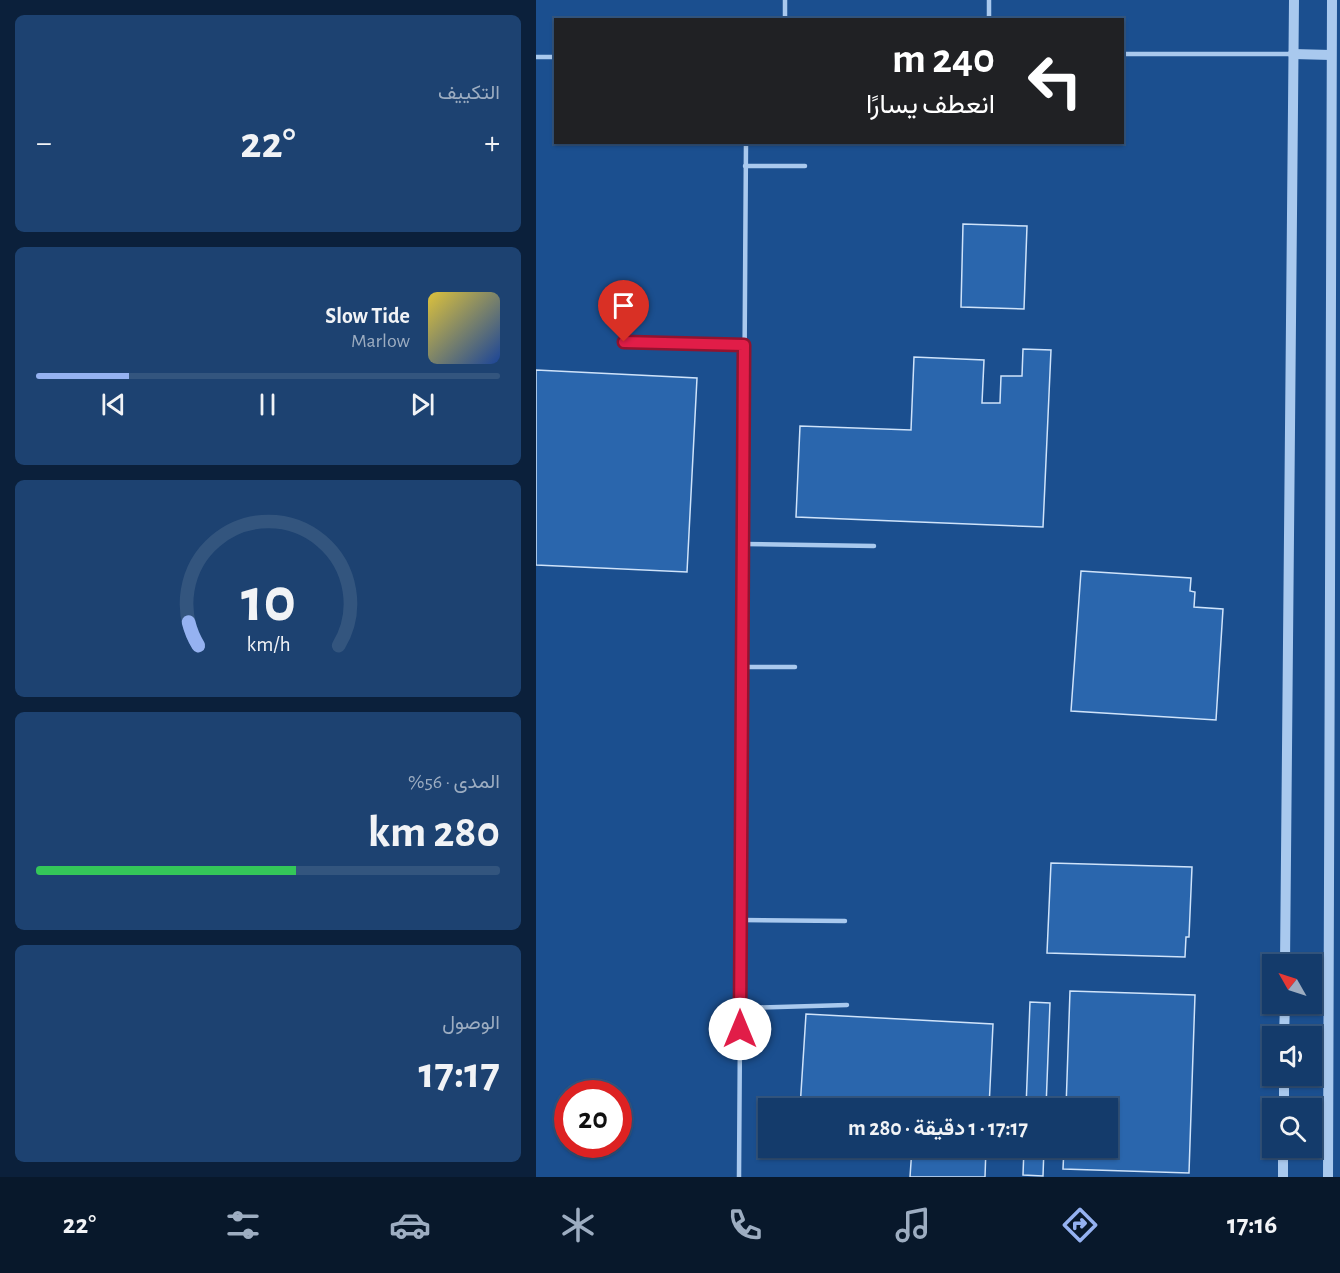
<!DOCTYPE html>
<html lang="ar">
<head>
<meta charset="utf-8">
<style>
	:root { --surface:#143b6b; --page:#1d4271; --text:#f1f3f6; --muted:#9dadc1; --line:#33557e; --accent:#95b2f1 }
	body { margin:0; font-family:"Alegreya Sans",Vazirmatn,sans-serif; background:var(--page); color:var(--text); direction:rtl; height:100vh; display:flex; flex-direction:column; font-size:22px; white-space:nowrap }
	* { box-sizing:border-box; margin:0 }
	p { font-size:20px; color:var(--muted) }
	.icon { flex:none; width:33px; height:33px; fill:none; stroke:currentColor; stroke-width:2; stroke-linecap:round; stroke-linejoin:round }
	.map { position:relative; flex:1; overflow:hidden; direction:ltr }
	.details { display:flex; flex-direction:column; gap:15px; padding:15px; background:#0b203b; width:536px }
	.details>* { flex:none }
	.guide { position:absolute; left:18px; top:18px; width:570px; height:126px; border-radius:0px; box-shadow:0 2px 4px #0004,0 0 0 2px var(--line); direction:rtl; background:#202124; color:#fff; overflow:hidden }
	.needle { width:39px; rotate:309deg }
	.fabs { position:absolute; left:726px; top:954px; display:grid; gap:12px }
	.fabs a { display:grid; place-items:center; width:60px; height:60px; border-radius:0px; background:var(--surface); box-shadow:0 2px 4px #0004,0 0 0 2px var(--line); font-size:30px }
	.speed { position:absolute; left:18px; top:1080px; display:flex; gap:12px; font-size:30px; font-weight:700; text-align:center }
	.speed>* { display:grid; place-content:center; width:78px; height:78px; border-radius:50%; background:var(--surface); box-shadow:0 2px 4px #0004,0 0 0 2px var(--line); line-height:1 }
	.speed .limit { border:9px solid #d22; background:#fff; color:#111 }
	.pin { position:absolute; display:grid; place-items:center; width:51px; height:51px; color:#fff; margin:-62px -26px; border-radius:50% 50% 50% 0; rotate:-45deg; box-shadow:0 0 6px #0007 }
	.pin .icon { rotate:45deg }
	.me { position:absolute; width:66px; margin:-33px; rotate:0deg; stroke-linejoin:round; filter:drop-shadow(0 0 4px #0008) }
	.turn { display:flex; align-items:center; gap:21px; height:126px; padding:0 30px; font-size:27px }
	.turn .icon { width:78px; height:78px; stroke-width:2.5 }
	.turn b { display:block; font-size:42px; line-height:51px }
	.big { font-size:45px; font-weight:600; line-height:1.1 }
	.details .tile { flex:1; display:flex; flex-direction:column; justify-content:center; gap:9px; min-width:0; padding:0 21px; border-radius:9px; background:var(--page) }
	.details .dial { align-items:center; gap:0 }
	.dial svg { height:156px; overflow:visible; fill:none; stroke:var(--line); stroke-width:7; stroke-linecap:round; text-anchor:middle }
	.dial text { fill:var(--text); stroke:none }
	.song { display:flex; align-items:center; gap:18px }
	.cover { width:72px; height:72px; border-radius:9px; background:linear-gradient(135deg,hsl(50 70% 55%),hsl(220 70% 35%)) }
	.played { height:6px; border-radius:3px; background:linear-gradient(90deg,var(--accent) 20%,var(--line) 20%) }
	.keys { display:flex; justify-content:space-around; direction:ltr }
	.heat { display:flex; justify-content:space-between; align-items:center; font-size:33px; direction:ltr }
	.charge { height:9px; border-radius:4px; background:linear-gradient(90deg,#34c759 56%,var(--line) 0) }
	.trip { position:absolute; left:222px; top:1098px; width:360px; height:60px; border-radius:0px; background:var(--surface); box-shadow:0 2px 4px #0004,0 0 0 2px var(--line); font-weight:600; line-height:60px; text-align:center; direction:rtl }
	.dock { display:flex; height:96px; justify-content:space-around; align-items:center; background:#08182b; color:var(--muted) }
	.dock .icon { width:42px; height:42px }
	.dock .selected { color:var(--accent) }
	.dock b { font-size:27px; color:var(--text) }
	main { display:flex; flex:1; min-height:0 }
	.map>svg:first-child { display:block }
</style>
</head>
<body>
<main>
<div class="map">
<svg width="805" height="1177" viewBox="0 0 805 1177">
	<rect width="100%" height="100%" fill="#1b4f8f"/>
	<g fill="#2a66ad" stroke="#cfe3fa" stroke-width="1.5">
		<polygon points="427,224 491,226 488,309 425,307"/>
		<polygon points="487,349 515,350 507,527 260,517 264,426 375,430 378,357 448,360 446,403 464,403 465,376 486,376"/>
		<polygon points="0,370 161,378 151,572 0,565"/>
		<polygon points="545,571 655,578 654,591 659,592 658,607 687,609 680,720 535,711"/>
		<polygon points="515,863 656,867 653,937 650,937 649,957 511,953"/>
		<polygon points="534,991 659,995 653,1173 527,1169 528,1148 572,1148 572,1108 530,1108"/>
		<polygon points="494,1002 514,1003 510,1108 490,1108"/>
		<polygon points="270,1014 457,1024 453,1108 264,1108"/>
		<polygon points="376,1148 450,1148 449,1177 374,1177"/>
		<polygon points="488,1148 508,1148 507,1176 487,1175"/>
	</g>
	<g fill="none" stroke-linecap="round" stroke-linejoin="round">
		<g stroke="#a9c9ee" stroke-width="4.5">
			<polyline points="249,20 249,0"/>
			<polyline points="453,20 453,0"/>
			<polyline points="586,54 757,54"/>
			<polyline points="0,57 20,57"/>
			<polyline points="209,166 269,166"/>
			<polyline points="89,342 208,345"/>
			<polyline points="207,544 338,546"/>
			<polyline points="206,667 259,667"/>
			<polyline points="205,920 309,921"/>
			<polyline points="204,1008 311,1005"/>
			<polyline points="203,1177 210,142"/>
		</g>
		<g stroke="#a9c9ee" stroke-width="10">
			<polyline points="757,54 795,55"/>
			<polyline points="749,964 758,0"/>
			<polyline points="748,1036 749,1004"/>
			<polyline points="748,1108 748,1076"/>
			<polyline points="747,1177 747,1148"/>
			<polyline points="792,1177 796,0"/>
		</g>
	</g>
	<g fill="none" stroke-linecap="round" stroke-linejoin="round">
		<g stroke="#92132f" stroke-width="15">
			<polyline id="route" points="88,342 208,345 204,1029"/>
		</g>
		<use href="#route" stroke="#e11d48" stroke-width="10"/>
	</g>
</svg>
<div class="fabs">
<a><svg class="needle" viewBox="-14 -14 28 28"><path d="M0-13l5 13h-10z" fill="#e53935"/><path d="M0 13l5-13h-10z" fill="#9dadc1"/></svg></a>
<a><svg class="icon" aria-label="sound" viewBox="0 0 24 24"><path d="M4 9h4l5-4v14l-5-4H4zM17 9q2 3 0 6"/></svg></a>
<a><svg class="icon" aria-label="search" viewBox="0 0 24 24"><circle cx="10" cy="10" r="6"/><path d="M15 15l6 6"/></svg></a>
</div>
<div class="speed"><div class="limit">20</div></div>
<div class="pin" style="left:88px;top:342px;background:#d93025"><svg class="icon" aria-label="arrive" viewBox="0 0 24 24"><path d="M6 21V4h12l-3 4 3 4H6"/></svg></div>
<svg class="me" style="left:204px;top:1029px" viewBox="-20 -20 40 40"><circle r="19" fill="#fff"/><path d="M0-13L10 11 0 6-10 11z" fill="#e11d48"/></svg>
<div class="trip">17:17 · 1 دقيقة · 280 m</div>
<div class="guide">
<div class="turn"><svg class="icon" aria-label="left" viewBox="0 0 24 24"><path d="M17 20v-9H6M10 6l-5 5 5 5"/></svg><div><b>240 m</b>انعطف يسارًا</div></div>
</div>
</div>
<section class="details">
<div class="tile"><p>التكييف</p>
<div class="heat"><a>−</a><b class="big">22°</b><a>+</a></div>
</div>
<div class="tile">
<div class="song"><i class="cover"></i><div><b>Slow Tide</b><p>Marlow</p></div></div>
<div class="played"></div>
<div class="keys"><svg class="icon" aria-label="previous" viewBox="0 0 24 24"><path d="M18 5L8 12l10 7zM5 5v14"/></svg><svg class="icon" aria-label="pause" viewBox="0 0 24 24"><path d="M8 5v14M16 5v14"/></svg><svg class="icon" aria-label="next" viewBox="0 0 24 24"><path d="M6 5l10 7-10 7zM19 5v14"/></svg></div>
</div>
<div class="tile dial"><svg viewBox="0 0 100 80">
<path d="M14 69A42 42 0 1 1 86 69"/>
<path d="M14 69A42 42 0 0 1 9 57" stroke="#95b2f1"/>
<text x="50" y="56" font-size="32" font-weight="700">10</text>
<text x="50" y="72" font-size="11">km/h</text>
</svg></div>
<div class="tile"><p>المدى · 56%</p><b class="big">280 km</b><div class="charge"></div></div>
<div class="tile"><p>الوصول</p><b class="big">17:17</b></div>
</section>
</main>
<nav class="dock">
<b>17:16</b>
<svg class="icon selected" aria-label="directions" viewBox="0 0 24 24"><path d="M12 3l9 9-9 9-9-9zM9 14v-3h6M13 9l2 2-2 2"/></svg>
<svg class="icon" aria-label="music" viewBox="0 0 24 24"><path d="M9 18V5l10-2v13"/><circle cx="6" cy="18" r="3"/><circle cx="16" cy="16" r="3"/></svg>
<svg class="icon" aria-label="phone" viewBox="0 0 24 24"><path d="M5 4h4l2 5-3 2q2 4 5 5l2-3 5 2v4C11 20 4 13 5 4z"/></svg>
<svg class="icon" aria-label="climate" viewBox="0 0 24 24"><path d="M12 3v18M4 7l16 10M4 17L20 7"/></svg>
<svg class="icon" aria-label="car" viewBox="0 0 24 24"><path d="M5 17H2v-5l4-1 3-4h7l3 4 3 1v5h-3M9 17h6M6 11h13"/><circle cx="7" cy="17" r="2"/><circle cx="17" cy="17" r="2"/></svg>
<svg class="icon" aria-label="filters" viewBox="0 0 24 24"><path d="M4 7h16M4 17h16"/><circle cx="9" cy="7" r="2"/><circle cx="15" cy="17" r="2"/></svg>
<b>22°</b>
</nav>
</body>
</html>
